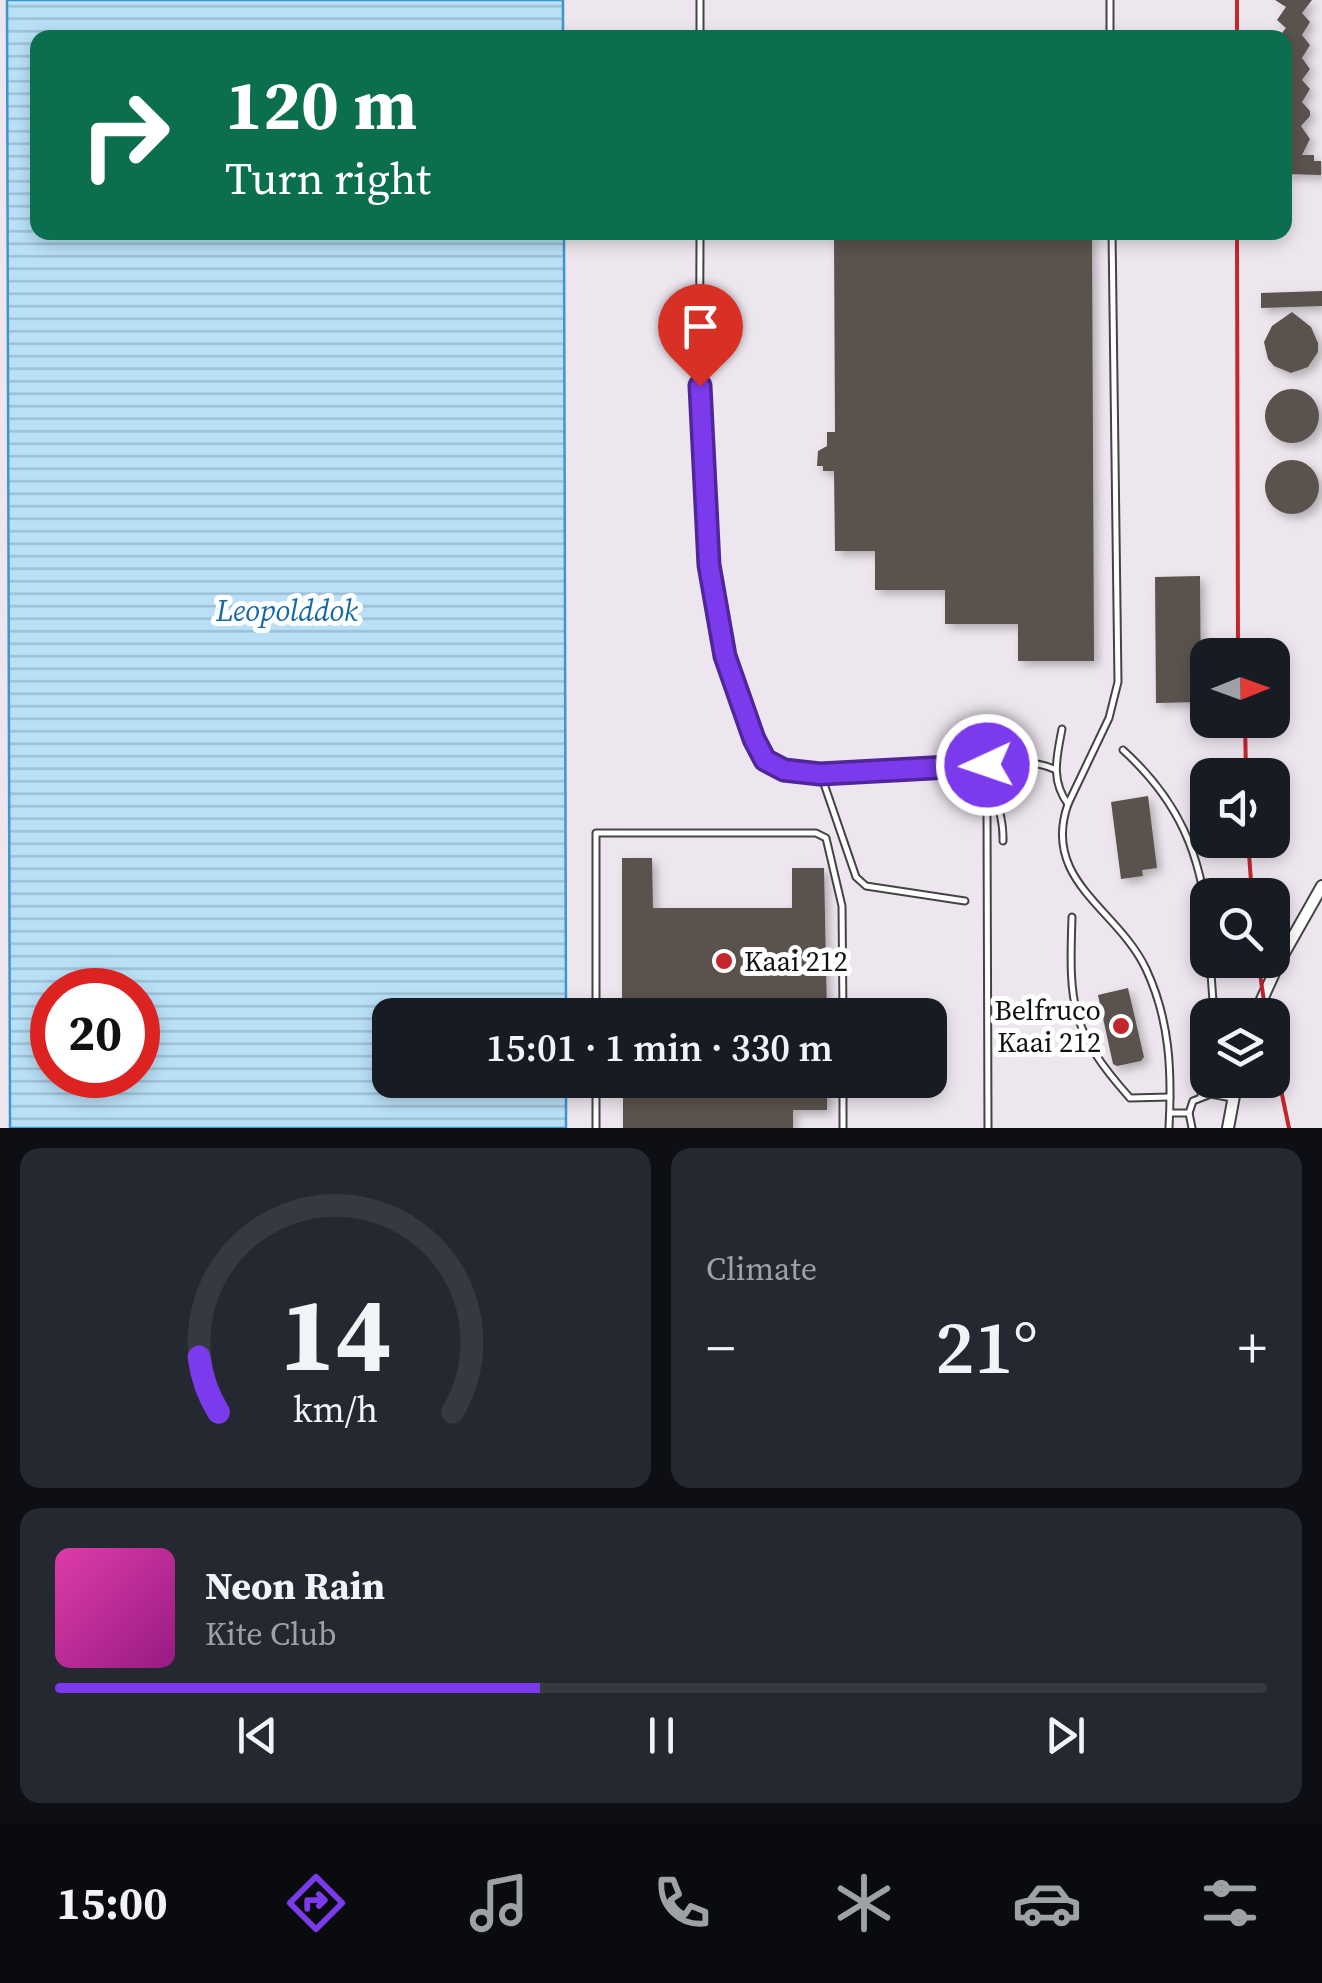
<!DOCTYPE html>
<html lang="en">
<head>
<meta charset="utf-8">
<style>
	:root { --surface:#171b24; --page:#242831; --text:#f1f3f6; --muted:#9ea1a6; --line:#363941; --accent:#7c3aed }
	body { margin:0; font-family:"Source Serif 4",serif; background:var(--page); color:var(--text); height:100vh; display:flex; flex-direction:column; font-size:38px; white-space:nowrap }
	* { box-sizing:border-box; margin:0 }
	p { font-size:32px; color:var(--muted) }
	.icon { flex:none; width:55px; height:55px; fill:none; stroke:currentColor; stroke-width:2; stroke-linecap:round; stroke-linejoin:round }
	.map { position:relative; height:1128px; overflow:hidden }
	.panel { display:flex; flex-direction:column; gap:20px; padding:20px; background:#0d0f14; flex:1 }
	.panel>* { flex:none }
	.hud { position:absolute; left:30px; top:30px; width:1262px; height:210px; border-radius:20px; box-shadow:0 5px 15px #0003; background:#0b6e4f; color:#fff; overflow:hidden }
	.needle { width:65px; rotate:89deg }
	.tools { position:absolute; left:1190px; top:638px; display:grid; gap:20px }
	.tools a { display:grid; place-items:center; width:100px; height:100px; border-radius:20px; background:var(--surface); box-shadow:0 5px 15px #0003; font-size:50px }
	.speed { position:absolute; left:30px; top:968px; display:flex; gap:20px; font-size:50px; font-weight:700; text-align:center }
	.speed>* { display:grid; place-content:center; width:130px; height:130px; border-radius:50%; background:var(--surface); box-shadow:0 5px 15px #0003; line-height:1 }
	.speed .limit { border:15px solid #d22; background:#fff; color:#111 }
	.pin { position:absolute; display:grid; place-items:center; width:85px; height:85px; color:#fff; margin:-102px -42px; border-radius:50% 50% 50% 0; rotate:-45deg; box-shadow:0 0 10px #0007 }
	.pin .icon { rotate:45deg }
	.me { position:absolute; width:110px; margin:-55px; rotate:267deg; stroke-linejoin:round; filter:drop-shadow(0 0 8px #0008) }
	.turn { display:flex; align-items:center; gap:35px; height:210px; padding:0 30px; font-size:45px }
	.turn .icon { width:130px; height:130px; stroke-width:2.5 }
	.turn b { display:block; font-size:70px; line-height:85px }
	.big { font-size:75px; font-weight:600; line-height:1.1 }
	.panel .card { flex:1; display:flex; flex-direction:column; justify-content:center; gap:15px; min-width:0; padding:0 35px; border-radius:20px; background:var(--page) }
	.panel .dial { align-items:center; gap:0 }
	.dial svg { height:260px; overflow:visible; fill:none; stroke:var(--line); stroke-width:7; stroke-linecap:round; text-anchor:middle }
	.dial text { fill:var(--text); stroke:none }
	.song { display:flex; align-items:center; gap:30px }
	.cover { width:120px; height:120px; border-radius:15px; background:linear-gradient(135deg,hsl(320 70% 55%),hsl(310 70% 35%)) }
	.played { height:10px; border-radius:5px; background:linear-gradient(90deg,var(--accent) 40%,var(--line) 40%) }
	.keys { display:flex; justify-content:space-around; direction:ltr }
	.heat { display:flex; justify-content:space-between; align-items:center; font-size:55px; direction:ltr }
	.panel .tiles { flex:1; display:grid; gap:20px; grid-template-columns:1fr 1fr }
	.card:last-child { grid-column:span 2 }
	.trip { position:absolute; left:372px; top:998px; width:575px; height:100px; border-radius:20px; background:var(--surface); box-shadow:0 5px 15px #0003; font-weight:600; line-height:100px; text-align:center }
	.tab-bar { display:flex; height:160px; justify-content:space-around; align-items:center; background:#090b0e; color:var(--muted) }
	.tab-bar .icon { width:70px; height:70px }
	.tab-bar .current { color:var(--accent) }
	.tab-bar b { font-size:45px; color:var(--text) }
	.map>svg:first-child { display:block }
</style>
</head>
<body>
<div class="map">
<svg width="1322" height="1128" viewBox="0 0 1322 1128">
	<defs>
		<pattern id="water-rules" width="6" height="5" patternUnits="userSpaceOnUse" patternTransform="scale(2.5)"><rect width="6" height="5" fill="#b9e0f7"/><path d="M0 2.5h6" fill="none" stroke="#9ebfd3"/></pattern>
		<filter id="shadow"><feDropShadow dx="4.5" dy="4.5" stdDeviation="5" flood-color="#0004"/></filter>
	</defs>
	<rect width="100%" height="100%" fill="#fffdf5"/>
	<g fill="#eee6ef" fill-rule="evenodd">
		<polygon points="0,0 7,0 10,1128 0,1128"/>
		<path d="M563,0H1322V1128H566V1080H930V1015H566L564,233L1285,232V38L563,37ZM1208,655H1272V720H1208ZM1208,775H1272V840H1208ZM1208,895H1272V960H1208ZM1208,1015H1272V1080H1208Z"/>
	</g>
	<path fill="url(#water-rules)" stroke="#3f96cf" stroke-width="2.5" fill-rule="evenodd" d="M7,0H563V37L38,38V232L564,233L566,1015H390V1080H566V1128H10ZM52,990H138V1075H52Z"/>
	<g fill="#5a524d" filter="url(#shadow)">
		<polygon points="1275,0 1312,0 1302,13 1310,22 1302,35 1310,45 1302,58 1310,69 1302,80 1310,89 1302,102 1310,111 1310,116 1301,126 1310,139 1302,155 1314,155 1314,161 1321,161 1321,175 1285,174 1285,38 1278,38 1286,28 1277,20 1286,7"/>
		<polygon points="834,232 1092,232 1094,661 1018,661 1018,624 945,624 945,590 875,590 875,551 835,551 834,471 823,471 823,466 817,466 818,451 827,446 827,432 835,432"/>
		<polygon points="1322,291 1322,306 1261,308 1261,293"/>
		<polygon points="1292,312 1311,327 1318,343 1318,352 1308,367 1291,373 1274,366 1268,359 1264,342 1272,326"/>
		<circle cx="1292" cy="416" r="27"/>
		<circle cx="1292" cy="487" r="27"/>
		<polygon points="1200,576 1201,702 1156,703 1155,577"/>
		<polygon points="1148,796 1157,868 1142,870 1143,876 1121,879 1111,802"/>
		<polygon points="622,858 652,858 653,908 792,908 792,868 824,868 827,1015 622,1015"/>
		<polygon points="1128,988 1144,1057 1141,1061 1117,1066 1113,1064 1098,995"/>
		<polygon points="623,1080 827,1080 827,1110 793,1110 793,1128 623,1128"/>
	</g>
	<g fill="none" stroke-linecap="round" stroke-linejoin="round">
		<g stroke="#444" stroke-width="9">
			<g id="lane">
				<polyline points="700,0 700,38"/>
				<polyline points="1110,0 1110,38"/>
				<path d="M700,232C700,390 692,557 743,708C752,734 758,766 790,771C851,780 918,768 980,765C1008,764 1028,758 1054,769"/>
				<path d="M1062,729C1057,756 1050,780 1068,804C1041,881 1118,909 1146,969C1170,1020 1172,1072 1169,1128"/>
				<path d="M1123,750C1178,800 1202,854 1208,929"/>
				<path d="M987,765C992,792 1004,814 1003,841"/>
				<polyline points="821,775 856,877 866,886 965,901"/>
				<polyline points="1068,804 1109,718 1118,682 1112,232"/>
				<path d="M1072,917C1069,1004 1070,1031 1130,1098L1170,1097"/>
				<polyline points="1210,960 1214,1015"/>
				<polyline points="596,1015 596,833 816,833 826,838 842,906 843,1015"/>
				<polyline points="596,1080 596,1128"/>
				<polyline points="843,1080 843,1128"/>
				<polyline points="1201,1095 1208,1074"/>
				<polyline points="1170,1113 1189,1113"/>
				<polyline points="988,1128 987,815 993,795"/>
				<polyline points="1192,1128 1189,1113 1193,1101 1211,1094 1232,1098"/>
			</g>
		</g>
		<g stroke="#444" stroke-width="14">
			<g id="street">
				<polyline points="1255,1015 1279,962 1322,886"/>
				<polyline points="1228,1128 1237,1080"/>
			</g>
		</g>
		<use href="#lane" stroke="#fff" stroke-width="5"/>
		<use href="#street" stroke="#fff" stroke-width="10"/>
		<g stroke="#c4262e" stroke-width="4">
			<polyline points="1237,0 1237,38"/>
			<polyline points="1237,232 1238,655"/>
			<polyline points="1245,720 1246,775"/>
			<polyline points="1248,840 1252,895"/>
			<polyline points="1258,960 1266,1015"/>
			<polyline points="1272,1047 1289,1128"/>
		</g>
	</g>
	<g fill="none" stroke-linecap="round" stroke-linejoin="round">
		<g stroke="#51269a" stroke-width="25">
			<polyline id="route" points="700,386 709,565 725,656 754,739 765,760 784,770 820,774 987,765"/>
		</g>
		<use href="#route" stroke="#7c3aed" stroke-width="18"/>
	</g>
	<g fill="#c4262e" stroke="#fff" stroke-width="4">
		<circle cx="724" cy="961" r="10"/>
		<circle cx="1121" cy="1026" r="10"/>
	</g>
	<g text-anchor="middle" stroke-width="10" stroke-linejoin="round" paint-order="stroke">
		<g font-size="28" fill="#111" stroke="#fff" text-anchor="start">
			<text x="744" y="971">Kaai 212</text>
			<text x="1101" y="1020" text-anchor="end">Belfruco<tspan x="1101" dy="32">Kaai 212</tspan></text>
		</g>
		<g font-size="30" font-style="italic" fill="#1768a6" stroke="#fff">
			<text x="287" y="621">Leopolddok</text>
		</g>
	</g>
</svg>
<div class="tools">
<a><svg class="needle" viewBox="-14 -14 28 28"><path d="M0-13l5 13h-10z" fill="#e53935"/><path d="M0 13l5-13h-10z" fill="#9ea1a6"/></svg></a>
<a><svg class="icon" aria-label="sound" viewBox="0 0 24 24"><path d="M4 9h4l5-4v14l-5-4H4zM17 9q2 3 0 6"/></svg></a>
<a><svg class="icon" aria-label="search" viewBox="0 0 24 24"><circle cx="10" cy="10" r="6"/><path d="M15 15l6 6"/></svg></a>
<a><svg class="icon" aria-label="layers" viewBox="0 0 24 24"><path d="M12 4l9 5-9 5-9-5zM3 14l9 5 9-5"/></svg></a>
</div>
<div class="speed"><div class="limit">20</div></div>
<div class="pin" style="left:700px;top:386px;background:#d93025"><svg class="icon" aria-label="arrive" viewBox="0 0 24 24"><path d="M6 21V4h12l-3 4 3 4H6"/></svg></div>
<svg class="me" style="left:987px;top:765px" viewBox="-20 -20 40 40"><circle r="17" fill="#7c3aed" stroke="#fff" stroke-width="3"/><path d="M0-11L8 9 0 5-8 9z" fill="#fff"/></svg>
<div class="trip">15:01 · 1 min · 330 m</div>
<div class="hud">
<div class="turn"><svg class="icon" aria-label="right" viewBox="0 0 24 24"><path d="M7 20v-9h11M14 6l5 5-5 5"/></svg><div><b>120 m</b>Turn right</div></div>
</div>
</div>
<section class="panel">
<div class="tiles">
<div class="card dial"><svg viewBox="0 0 100 80">
<path d="M14 69A42 42 0 1 1 86 69"/>
<path d="M14 69A42 42 0 0 1 8 52" stroke="#7c3aed"/>
<text x="50" y="56" font-size="32" font-weight="700">14</text>
<text x="50" y="72" font-size="11">km/h</text>
</svg></div>
<div class="card"><p>Climate</p>
<div class="heat"><a>−</a><b class="big">21°</b><a>+</a></div>
</div>
<div class="card">
<div class="song"><i class="cover"></i><div><b>Neon Rain</b><p>Kite Club</p></div></div>
<div class="played"></div>
<div class="keys"><svg class="icon" aria-label="previous" viewBox="0 0 24 24"><path d="M18 5L8 12l10 7zM5 5v14"/></svg><svg class="icon" aria-label="pause" viewBox="0 0 24 24"><path d="M8 5v14M16 5v14"/></svg><svg class="icon" aria-label="next" viewBox="0 0 24 24"><path d="M6 5l10 7-10 7zM19 5v14"/></svg></div>
</div>
</div>
</section>
<nav class="tab-bar">
<b>15:00</b>
<svg class="icon current" aria-label="directions" viewBox="0 0 24 24"><path d="M12 3l9 9-9 9-9-9zM9 14v-3h6M13 9l2 2-2 2"/></svg>
<svg class="icon" aria-label="music" viewBox="0 0 24 24"><path d="M9 18V5l10-2v13"/><circle cx="6" cy="18" r="3"/><circle cx="16" cy="16" r="3"/></svg>
<svg class="icon" aria-label="phone" viewBox="0 0 24 24"><path d="M5 4h4l2 5-3 2q2 4 5 5l2-3 5 2v4C11 20 4 13 5 4z"/></svg>
<svg class="icon" aria-label="climate" viewBox="0 0 24 24"><path d="M12 3v18M4 7l16 10M4 17L20 7"/></svg>
<svg class="icon" aria-label="car" viewBox="0 0 24 24"><path d="M5 17H2v-5l4-1 3-4h7l3 4 3 1v5h-3M9 17h6M6 11h13"/><circle cx="7" cy="17" r="2"/><circle cx="17" cy="17" r="2"/></svg>
<svg class="icon" aria-label="filters" viewBox="0 0 24 24"><path d="M4 7h16M4 17h16"/><circle cx="9" cy="7" r="2"/><circle cx="15" cy="17" r="2"/></svg>
</nav>
</body>
</html>
